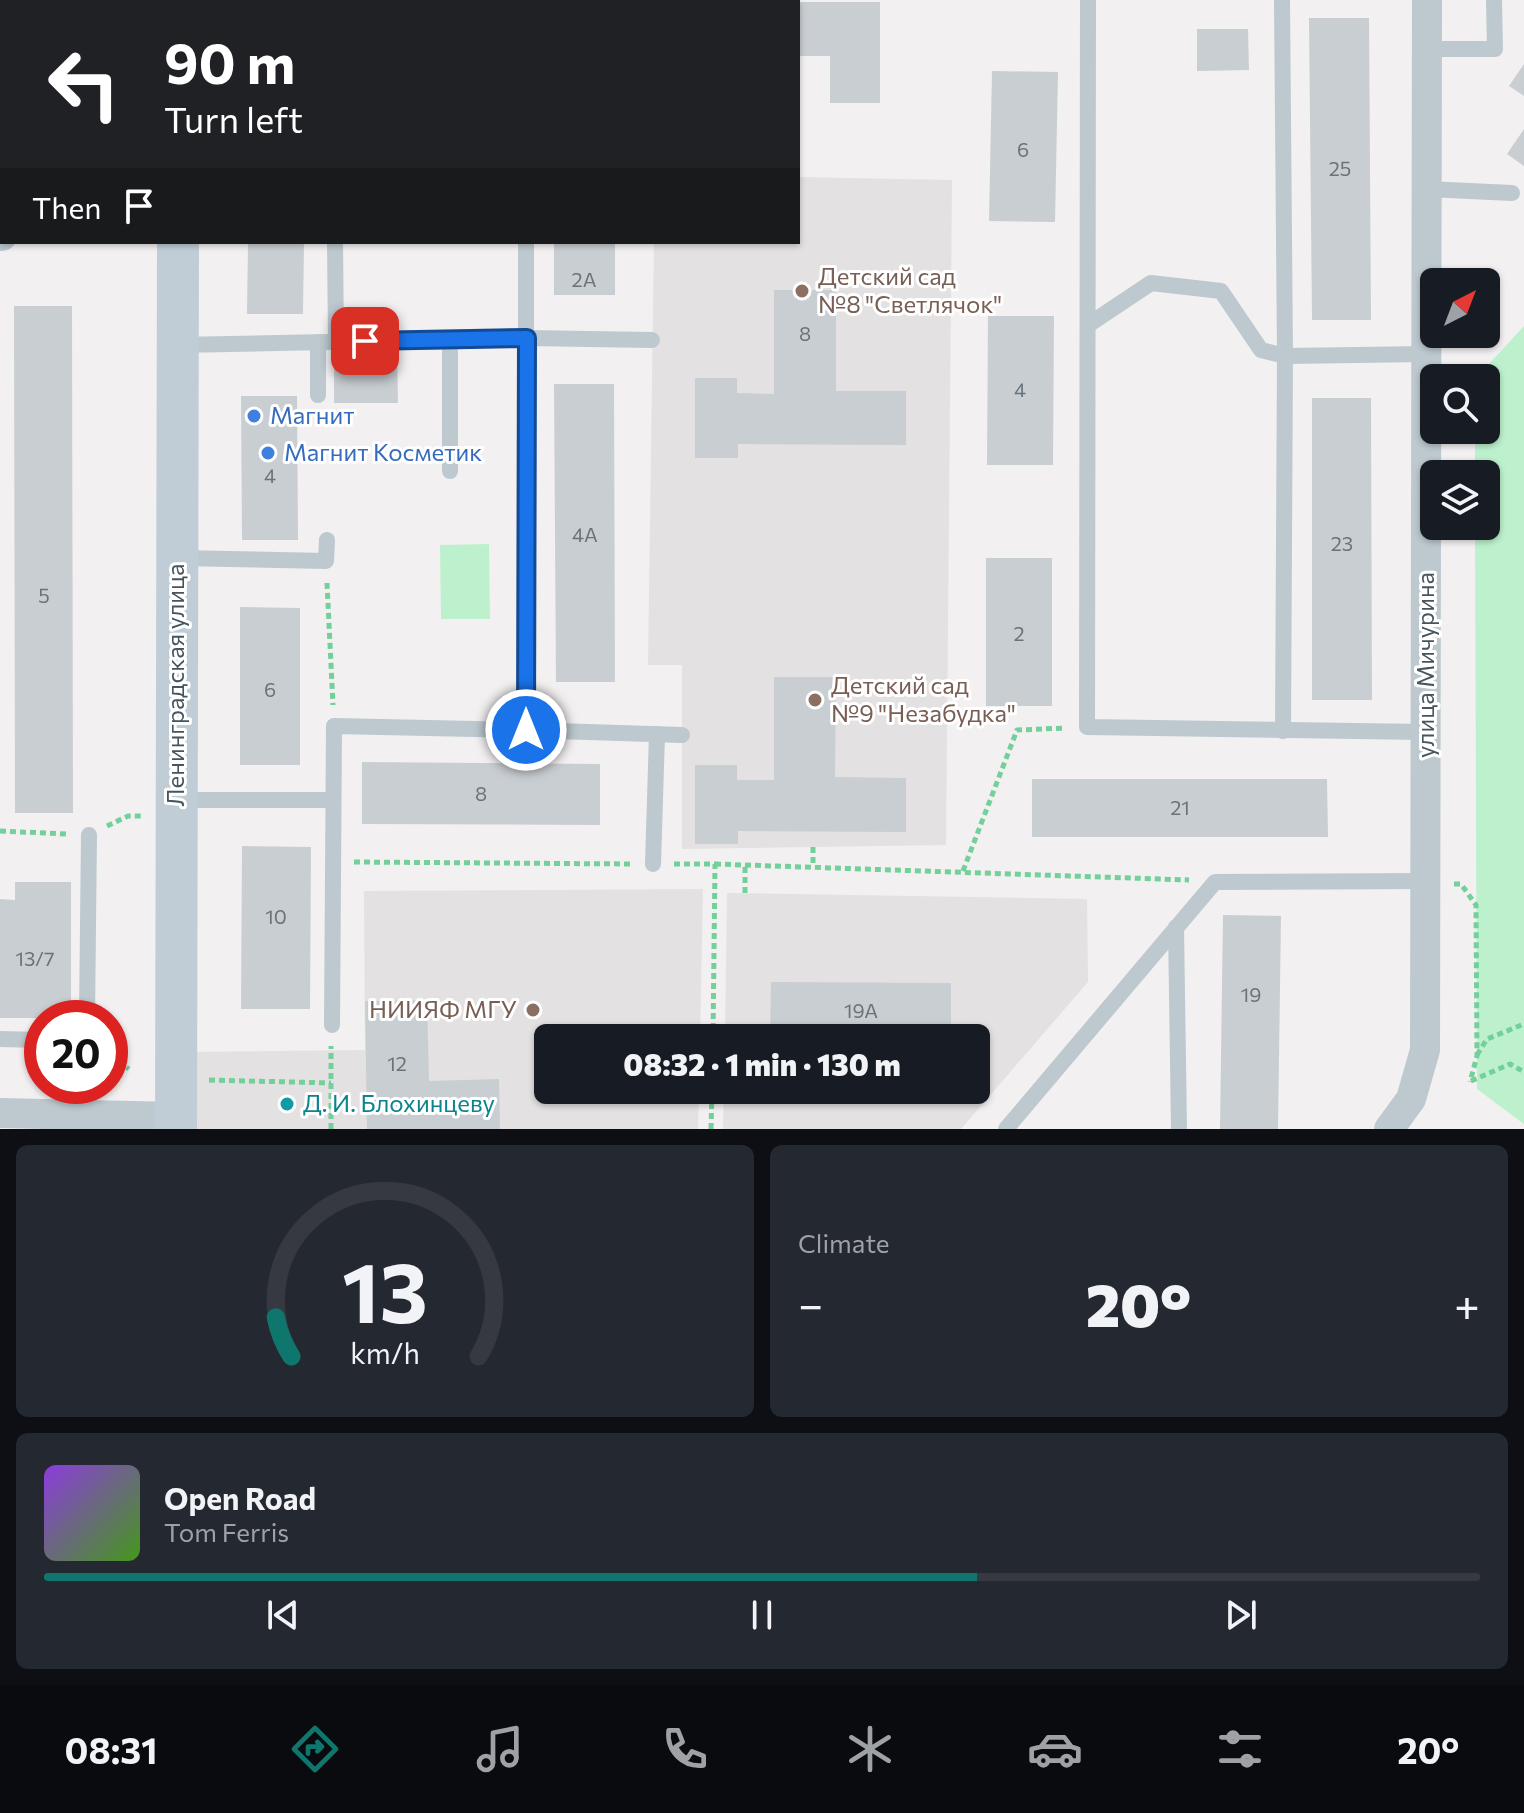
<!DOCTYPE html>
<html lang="en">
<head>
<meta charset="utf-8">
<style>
	:root { --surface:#171b24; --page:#242831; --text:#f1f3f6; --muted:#9ea1a6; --line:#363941; --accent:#0f766e }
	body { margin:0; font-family:Commissioner,sans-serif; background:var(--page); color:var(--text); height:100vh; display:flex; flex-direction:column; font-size:30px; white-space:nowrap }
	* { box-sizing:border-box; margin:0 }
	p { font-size:26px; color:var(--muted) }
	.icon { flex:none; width:44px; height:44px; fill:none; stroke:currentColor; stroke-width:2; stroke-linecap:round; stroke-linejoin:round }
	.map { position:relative; height:1129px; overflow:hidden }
	.drawer { display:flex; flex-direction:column; gap:16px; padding:16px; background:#0d0f14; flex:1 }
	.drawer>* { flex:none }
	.hud { position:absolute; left:0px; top:0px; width:800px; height:244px; box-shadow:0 2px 6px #0004; background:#202124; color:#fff; overflow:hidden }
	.needle { width:52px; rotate:42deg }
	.buttons { position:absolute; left:1420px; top:268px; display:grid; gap:16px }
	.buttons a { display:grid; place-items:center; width:80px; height:80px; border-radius:12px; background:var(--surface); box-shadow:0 2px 6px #0004; font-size:40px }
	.speed { position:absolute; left:24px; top:1000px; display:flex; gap:16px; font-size:40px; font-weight:700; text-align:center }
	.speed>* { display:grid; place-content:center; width:104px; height:104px; border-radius:50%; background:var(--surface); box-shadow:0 2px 6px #0004; line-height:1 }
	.speed .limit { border:12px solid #d22; background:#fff; color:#111 }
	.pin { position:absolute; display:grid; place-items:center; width:68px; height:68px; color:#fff; margin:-34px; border-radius:16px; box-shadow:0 4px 12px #0006 }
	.me { position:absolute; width:88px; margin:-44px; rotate:0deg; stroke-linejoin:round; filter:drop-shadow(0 0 6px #0008) }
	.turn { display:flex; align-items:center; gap:28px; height:168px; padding:0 32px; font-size:36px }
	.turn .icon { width:104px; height:104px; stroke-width:2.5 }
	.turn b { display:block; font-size:56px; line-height:68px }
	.then { display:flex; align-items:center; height:76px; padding:0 32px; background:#0003; gap:16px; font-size:30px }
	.big { font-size:60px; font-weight:800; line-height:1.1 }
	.drawer .tile { flex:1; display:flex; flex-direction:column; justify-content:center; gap:12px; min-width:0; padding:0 28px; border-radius:12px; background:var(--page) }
	.drawer .dial { align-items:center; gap:0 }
	.dial svg { height:208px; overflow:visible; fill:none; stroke:var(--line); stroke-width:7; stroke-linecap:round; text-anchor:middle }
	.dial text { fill:var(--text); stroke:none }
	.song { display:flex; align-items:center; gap:24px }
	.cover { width:96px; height:96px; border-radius:12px; background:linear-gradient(135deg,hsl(270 70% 55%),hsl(100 70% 35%)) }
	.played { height:8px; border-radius:4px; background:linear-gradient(90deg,var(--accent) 65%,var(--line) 65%) }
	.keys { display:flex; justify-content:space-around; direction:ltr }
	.heat { display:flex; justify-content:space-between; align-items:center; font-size:44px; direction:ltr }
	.drawer .tiles { flex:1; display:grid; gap:16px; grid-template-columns:1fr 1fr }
	.tile:last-child { grid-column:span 2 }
	.trip { position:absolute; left:534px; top:1024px; width:456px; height:80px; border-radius:12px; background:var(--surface); box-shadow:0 2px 6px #0004; font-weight:800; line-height:80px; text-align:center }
	.tab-bar { display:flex; height:128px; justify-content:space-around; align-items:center; background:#090b0e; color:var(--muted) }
	.tab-bar .icon { width:56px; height:56px }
	.tab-bar .on { color:var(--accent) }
	.tab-bar b { font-size:36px; color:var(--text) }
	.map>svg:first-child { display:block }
</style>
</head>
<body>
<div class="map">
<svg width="1524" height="1129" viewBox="0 0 1524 1129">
	<rect width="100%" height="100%" fill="#f2f0f0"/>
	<g fill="#e3e1e2">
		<polygon points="798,177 952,180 946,845 682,849 682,665 648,665 654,242 798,242"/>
		<polygon points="703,889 700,1038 548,1038 548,1090 699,1090 698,1129 190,1129 188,1052 365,1050 364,891"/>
		<polygon points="727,893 1087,899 1088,982 961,1129 723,1129 724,1090 976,1090 976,1038 725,1038"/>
	</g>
	<g fill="#bdf1cd">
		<polygon points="1524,326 1524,1124 1477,1089 1475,526 1486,526 1486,474 1475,474 1475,430 1486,430 1486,378 1476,378"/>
		<polygon points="489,544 490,619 441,619 440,545"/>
	</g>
	<g fill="#c9ced2">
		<polygon points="798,2 880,2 880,103 830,103 830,56 798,56"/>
		<polygon points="1309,18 1369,18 1371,320 1312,320"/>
		<polygon points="1197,29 1248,29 1249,70 1197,71"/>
		<polygon points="1524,64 1524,96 1509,86"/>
		<polygon points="992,71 1058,72 1055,222 989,221"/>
		<polygon points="1524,129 1524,166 1507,154"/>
		<polygon points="248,242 304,242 303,314 247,314"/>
		<rect x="554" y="242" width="61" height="53"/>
		<polygon points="774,290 836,290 836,391 906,391 906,445 738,444 738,458 695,458 695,378 737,378 737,393 774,394"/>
		<polygon points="14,306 72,306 73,813 15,813"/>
		<polygon points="988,316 1054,316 1053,465 987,465"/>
		<polygon points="334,348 397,348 398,403 334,403"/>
		<polygon points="554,384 614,384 615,682 556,682"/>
		<polygon points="241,396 297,396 298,540 242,540"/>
		<polygon points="1312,398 1371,398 1372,700 1312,700"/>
		<rect x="986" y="558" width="66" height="148"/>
		<polygon points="240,607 300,608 300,765 240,765"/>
		<polygon points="774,677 836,677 835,777 906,778 906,832 738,831 738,844 695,844 695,765 737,765 737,780 774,780"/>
		<polygon points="362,762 600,764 600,825 362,824"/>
		<polygon points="1032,779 1327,779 1328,837 1032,837"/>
		<polygon points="242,846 311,847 310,1009 241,1009"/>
		<polygon points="15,882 71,882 71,1018 0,1018 0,899 15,900"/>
		<polygon points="1223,915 1281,916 1278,1129 1220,1129"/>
		<polygon points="771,982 951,983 951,1038 770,1038"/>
		<polygon points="427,1000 429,1081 499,1079 500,1129 367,1129 365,1001"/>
	</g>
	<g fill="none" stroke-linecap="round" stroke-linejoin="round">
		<g stroke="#74d09b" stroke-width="5" stroke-dasharray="6 4" stroke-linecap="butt">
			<polyline points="0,187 2,187"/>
			<polyline points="327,583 333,705"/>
			<polyline points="107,826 128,816 143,816"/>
			<polyline points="0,831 67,834"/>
			<polyline points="813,847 813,865"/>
			<polyline points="354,862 632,864"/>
			<polyline points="674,864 715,864 713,1038"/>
			<polyline points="715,864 1189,880"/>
			<polyline points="963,871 1017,730 1066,728"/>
			<polyline points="1454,884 1461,884 1476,905 1477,1056 1470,1082"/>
			<polyline points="745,893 745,864"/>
			<polyline points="1477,1055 1487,1039 1524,1024"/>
			<polyline points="110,1056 129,1069"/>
			<polyline points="209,1080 331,1083"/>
			<polyline points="1471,1081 1510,1064 1524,1072"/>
			<polyline points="331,1129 331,1046"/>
			<polyline points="711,1129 712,1090"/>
		</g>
		<g stroke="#bdc9cf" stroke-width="16">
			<polyline points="4,0 4,2"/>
			<polyline points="334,0 334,2"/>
			<polyline points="526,0 526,2"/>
			<polyline points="1088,0 1087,727 1426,732"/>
			<polyline points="1282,0 1285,356 1283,731"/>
			<polyline points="1427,49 1495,49 1494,0"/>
			<polyline points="0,97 2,97"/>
			<polyline points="1427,189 1512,193"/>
			<polyline points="335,242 336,342"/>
			<polyline points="1088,325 1151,283 1221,291 1261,350 1285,356 1426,354"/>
			<polyline points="318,342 318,395"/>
			<polyline points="178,345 527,338 652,340"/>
			<polyline points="450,471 450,340"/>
			<polyline points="178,558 326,561 327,540"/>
			<polyline points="526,730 682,735"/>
			<polyline points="177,800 333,800"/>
			<polyline points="653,864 657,734"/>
			<polyline points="1176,927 1179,1129"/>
			<polyline points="87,1018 89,835"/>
			<polyline points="332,1025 334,726 526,730 526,242"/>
			<polyline points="0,1039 42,1040"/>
			<polyline points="1006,1129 1215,882 1426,881"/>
		</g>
		<g stroke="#bdc9cf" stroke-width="30">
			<polyline points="0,236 2,236"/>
			<polyline points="0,1113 176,1117"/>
			<polyline points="1389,1129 1411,1099 1425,1050 1427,0"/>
		</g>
		<g stroke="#c0cdd7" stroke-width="42">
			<polyline points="178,0 178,2"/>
			<polyline points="176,1129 178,242"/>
		</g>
	</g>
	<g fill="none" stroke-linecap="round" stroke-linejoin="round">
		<g stroke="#114b97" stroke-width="20">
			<polyline id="route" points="365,341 527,338 526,730"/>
		</g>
		<use href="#route" stroke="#1a73e8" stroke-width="14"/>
	</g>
	<g fill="#8d6e63" stroke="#fff" stroke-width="3">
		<circle cx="802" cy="291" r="8"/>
		<circle cx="815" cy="700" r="8"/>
		<circle cx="533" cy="1010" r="8"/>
	</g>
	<g fill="#3f7fe0" stroke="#fff" stroke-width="3">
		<circle cx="254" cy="416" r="8"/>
		<circle cx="268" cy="453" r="8"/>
	</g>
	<circle fill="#0f9aa8" stroke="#fff" stroke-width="3" cx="287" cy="1104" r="8"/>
	<g text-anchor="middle" stroke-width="6" stroke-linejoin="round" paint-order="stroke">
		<g font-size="20" fill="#68737b">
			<text x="1023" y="157">6</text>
			<text x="1340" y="176">25</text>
			<text x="584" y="287">2А</text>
			<text x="805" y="341">8</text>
			<text x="1020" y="397">4</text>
			<text x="270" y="483">4</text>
			<text x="585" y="542">4А</text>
			<text x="1342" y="551">23</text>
			<text x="44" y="603">5</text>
			<text x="1019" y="641">2</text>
			<text x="270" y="697">6</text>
			<text x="481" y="801">8</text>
			<text x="1180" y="815">21</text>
			<text x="276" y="924">10</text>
			<text x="35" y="966">13/7</text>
			<text x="1251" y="1002">19</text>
			<text x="861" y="1018">19А</text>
			<text x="397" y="1071">12</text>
		</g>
		<g font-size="24" fill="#785e54" stroke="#fff" text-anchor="start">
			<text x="818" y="285">Детский сад<tspan x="818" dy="28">№8 "Светлячок"</tspan></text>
			<text x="831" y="694">Детский сад<tspan x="831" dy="28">№9 "Незабудка"</tspan></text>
			<text x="517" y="1018" text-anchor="end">НИИЯФ МГУ</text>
		</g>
		<g font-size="24" fill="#366cbe" stroke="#fff" text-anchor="start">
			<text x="270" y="424">Магнит</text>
			<text x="284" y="461">Магнит Косметик</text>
		</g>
		<g font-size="24" fill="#47555e" stroke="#fff">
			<text transform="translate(1426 665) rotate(-90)" y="8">улица Мичурина</text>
			<text transform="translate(176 685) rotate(-90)" y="8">Ленинградская улица</text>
		</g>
		<g font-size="24" fill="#0d838f" stroke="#fff" text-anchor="start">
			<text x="303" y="1112">Д. И. Блохинцеву</text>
		</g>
	</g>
</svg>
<div class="buttons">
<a><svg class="needle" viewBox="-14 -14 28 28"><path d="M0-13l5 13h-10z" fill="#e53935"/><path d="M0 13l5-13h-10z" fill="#9ea1a6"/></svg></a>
<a><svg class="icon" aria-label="search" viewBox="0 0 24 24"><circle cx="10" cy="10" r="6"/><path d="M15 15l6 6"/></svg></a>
<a><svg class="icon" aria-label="layers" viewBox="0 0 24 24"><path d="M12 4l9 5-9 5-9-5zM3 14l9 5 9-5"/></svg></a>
</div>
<div class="speed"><div class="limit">20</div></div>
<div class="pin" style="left:365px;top:341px;background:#d93025"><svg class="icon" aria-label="arrive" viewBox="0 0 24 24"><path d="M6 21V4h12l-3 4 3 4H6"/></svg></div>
<svg class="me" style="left:526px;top:730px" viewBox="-20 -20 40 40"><circle r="17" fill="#1a73e8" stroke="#fff" stroke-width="3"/><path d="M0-11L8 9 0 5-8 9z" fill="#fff"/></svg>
<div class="trip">08:32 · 1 min · 130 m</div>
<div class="hud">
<div class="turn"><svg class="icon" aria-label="left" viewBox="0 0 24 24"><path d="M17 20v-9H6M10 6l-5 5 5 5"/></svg><div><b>90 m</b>Turn left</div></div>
<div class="then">Then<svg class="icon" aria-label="arrive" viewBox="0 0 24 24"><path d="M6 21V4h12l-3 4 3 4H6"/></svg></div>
</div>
</div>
<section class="drawer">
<div class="tiles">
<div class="tile dial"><svg viewBox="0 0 100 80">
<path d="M14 69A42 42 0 1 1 86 69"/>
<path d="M14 69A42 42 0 0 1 8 54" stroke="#0f766e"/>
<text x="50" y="56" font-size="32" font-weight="700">13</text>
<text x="50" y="72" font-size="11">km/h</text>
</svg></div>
<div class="tile"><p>Climate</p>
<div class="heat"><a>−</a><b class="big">20°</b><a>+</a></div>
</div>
<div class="tile">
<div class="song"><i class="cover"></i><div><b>Open Road</b><p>Tom Ferris</p></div></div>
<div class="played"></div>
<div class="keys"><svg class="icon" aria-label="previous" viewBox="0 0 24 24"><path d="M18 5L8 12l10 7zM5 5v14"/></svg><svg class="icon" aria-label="pause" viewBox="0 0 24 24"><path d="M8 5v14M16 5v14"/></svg><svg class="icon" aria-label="next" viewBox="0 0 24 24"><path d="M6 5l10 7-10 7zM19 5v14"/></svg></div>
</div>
</div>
</section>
<nav class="tab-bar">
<b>08:31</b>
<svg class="icon on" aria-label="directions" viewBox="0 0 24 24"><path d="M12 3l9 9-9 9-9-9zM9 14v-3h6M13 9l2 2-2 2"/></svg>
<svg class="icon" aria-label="music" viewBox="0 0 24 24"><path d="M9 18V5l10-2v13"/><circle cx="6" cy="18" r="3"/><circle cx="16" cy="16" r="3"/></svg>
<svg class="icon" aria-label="phone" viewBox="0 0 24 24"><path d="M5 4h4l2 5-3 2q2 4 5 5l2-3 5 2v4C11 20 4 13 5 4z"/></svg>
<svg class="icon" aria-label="climate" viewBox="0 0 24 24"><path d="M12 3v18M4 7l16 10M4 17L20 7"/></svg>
<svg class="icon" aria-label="car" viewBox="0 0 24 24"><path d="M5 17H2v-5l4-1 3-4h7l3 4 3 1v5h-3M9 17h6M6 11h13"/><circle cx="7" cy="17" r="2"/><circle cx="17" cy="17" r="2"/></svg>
<svg class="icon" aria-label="filters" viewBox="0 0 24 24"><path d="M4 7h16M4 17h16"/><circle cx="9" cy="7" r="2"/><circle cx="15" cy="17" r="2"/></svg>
<b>20°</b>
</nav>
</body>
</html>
